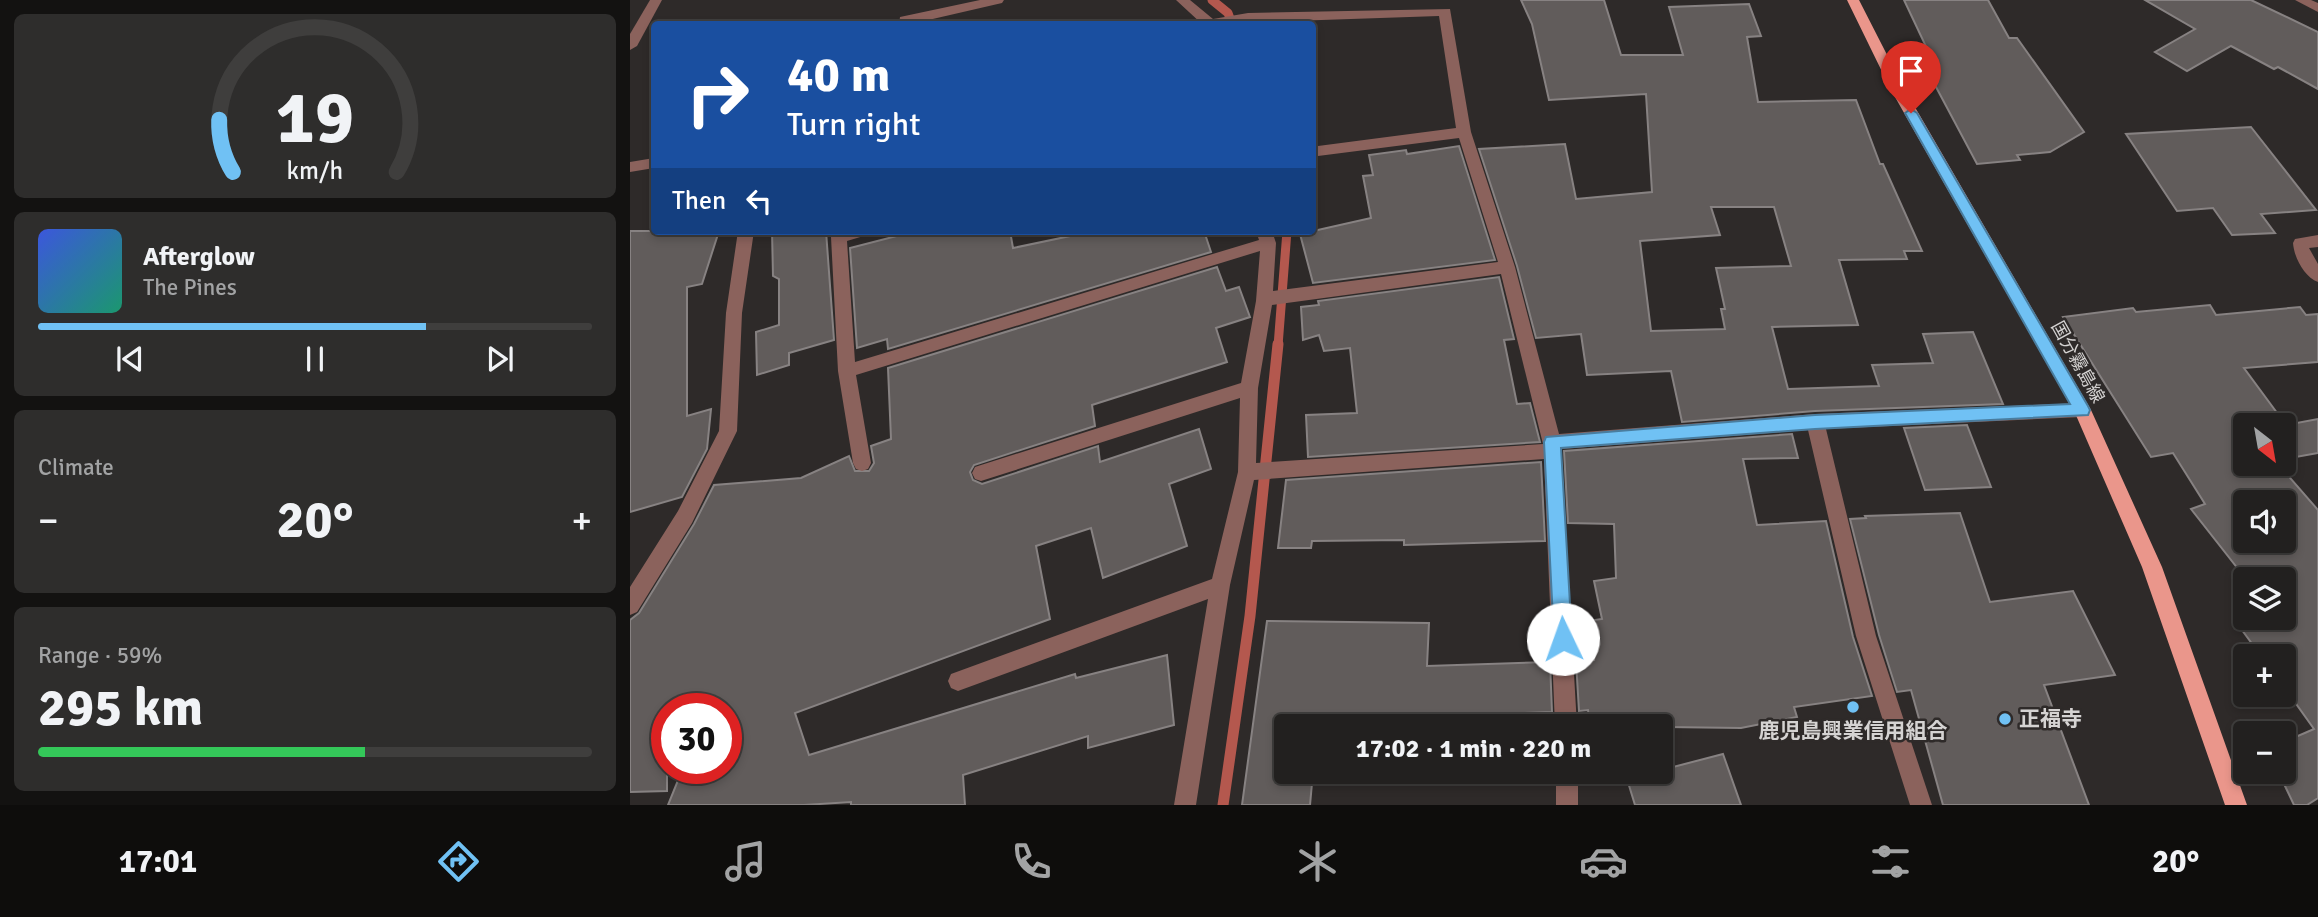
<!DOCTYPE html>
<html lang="en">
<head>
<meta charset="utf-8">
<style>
	:root { --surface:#22201f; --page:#2e2d2c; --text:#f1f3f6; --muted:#a2a3a4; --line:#3f3e3d; --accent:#70c1f4 }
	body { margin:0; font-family:Signika,"Noto Sans JP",sans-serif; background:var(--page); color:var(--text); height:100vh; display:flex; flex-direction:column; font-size:26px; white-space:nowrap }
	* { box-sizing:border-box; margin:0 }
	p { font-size:23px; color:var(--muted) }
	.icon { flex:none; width:38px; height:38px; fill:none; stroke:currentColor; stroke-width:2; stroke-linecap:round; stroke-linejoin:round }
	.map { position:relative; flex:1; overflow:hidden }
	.side { display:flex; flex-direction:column; gap:14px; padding:14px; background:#131211; width:630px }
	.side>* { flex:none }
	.hud { position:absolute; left:21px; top:21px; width:665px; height:214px; border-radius:7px; box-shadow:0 4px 10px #0003,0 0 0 2px var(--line); background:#1a4fa0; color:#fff; overflow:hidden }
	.needle { width:46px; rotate:149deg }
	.tools { position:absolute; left:1603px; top:413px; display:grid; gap:14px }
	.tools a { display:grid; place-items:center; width:63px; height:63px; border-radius:7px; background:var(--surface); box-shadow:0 4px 10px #0003,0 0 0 2px var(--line); font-size:35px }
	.speed { position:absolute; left:21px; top:693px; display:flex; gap:14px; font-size:35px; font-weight:700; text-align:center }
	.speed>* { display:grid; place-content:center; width:91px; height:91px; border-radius:50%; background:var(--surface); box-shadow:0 4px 10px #0003,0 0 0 2px var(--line); line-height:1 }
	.speed .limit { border:10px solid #d22; background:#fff; color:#111 }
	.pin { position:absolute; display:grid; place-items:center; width:60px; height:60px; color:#fff; margin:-72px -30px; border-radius:50% 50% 50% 0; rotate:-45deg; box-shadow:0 0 7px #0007 }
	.pin .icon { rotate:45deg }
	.me { position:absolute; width:77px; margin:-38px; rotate:357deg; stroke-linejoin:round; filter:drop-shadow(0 0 5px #0008) }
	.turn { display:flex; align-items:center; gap:24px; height:147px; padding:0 21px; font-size:32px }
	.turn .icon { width:91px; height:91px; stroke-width:2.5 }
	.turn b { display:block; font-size:49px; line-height:60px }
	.then { display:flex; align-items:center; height:66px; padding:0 21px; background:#0003; gap:14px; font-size:26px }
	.big { font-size:52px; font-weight:800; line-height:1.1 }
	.side .card { flex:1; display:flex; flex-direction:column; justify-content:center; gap:10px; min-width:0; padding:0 24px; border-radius:10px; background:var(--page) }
	.side .dial { align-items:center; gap:0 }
	.dial svg { height:182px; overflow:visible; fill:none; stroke:var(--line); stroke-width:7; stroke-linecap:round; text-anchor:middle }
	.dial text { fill:var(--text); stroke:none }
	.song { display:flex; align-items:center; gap:21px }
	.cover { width:84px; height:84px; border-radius:10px; background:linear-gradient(135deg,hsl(230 70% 55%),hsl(160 70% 35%)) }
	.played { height:7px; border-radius:4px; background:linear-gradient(90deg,var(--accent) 70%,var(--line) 70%) }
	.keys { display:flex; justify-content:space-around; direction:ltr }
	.heat { display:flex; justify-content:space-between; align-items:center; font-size:38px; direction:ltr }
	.charge { height:10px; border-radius:5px; background:linear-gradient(90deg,#34c759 59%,var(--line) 0) }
	.trip { position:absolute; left:644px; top:714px; width:399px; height:70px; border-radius:7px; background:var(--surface); box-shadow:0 4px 10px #0003,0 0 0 2px var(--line); font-weight:800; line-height:70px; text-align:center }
	.dock { display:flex; height:112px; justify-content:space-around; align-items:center; background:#0e0d0c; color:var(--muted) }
	.dock .icon { width:49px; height:49px }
	.dock .active { color:var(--accent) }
	.dock b { font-size:32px; color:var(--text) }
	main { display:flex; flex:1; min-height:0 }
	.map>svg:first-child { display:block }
</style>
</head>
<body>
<main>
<section class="side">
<div class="card dial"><svg viewBox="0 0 100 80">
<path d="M14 69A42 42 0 1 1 86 69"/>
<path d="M14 69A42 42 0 0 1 8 46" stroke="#70c1f4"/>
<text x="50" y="56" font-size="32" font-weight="700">19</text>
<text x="50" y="72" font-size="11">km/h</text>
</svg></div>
<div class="card">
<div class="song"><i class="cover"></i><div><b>Afterglow</b><p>The Pines</p></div></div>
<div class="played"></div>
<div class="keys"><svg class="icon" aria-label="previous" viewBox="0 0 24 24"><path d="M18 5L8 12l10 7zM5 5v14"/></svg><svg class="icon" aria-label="pause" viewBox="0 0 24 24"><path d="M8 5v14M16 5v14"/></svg><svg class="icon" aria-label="next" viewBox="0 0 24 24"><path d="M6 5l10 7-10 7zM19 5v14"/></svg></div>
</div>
<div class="card"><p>Climate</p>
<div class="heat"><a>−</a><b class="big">20°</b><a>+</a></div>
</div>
<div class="card"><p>Range · 59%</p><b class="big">295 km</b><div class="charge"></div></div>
</section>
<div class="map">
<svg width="1688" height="805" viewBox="0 0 1688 805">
	<rect width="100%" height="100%" fill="#2e2a29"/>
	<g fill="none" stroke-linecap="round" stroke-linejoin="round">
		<g stroke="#b4584e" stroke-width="9">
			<polyline points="582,0 598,13 602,24"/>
			<polyline points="648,346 657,231"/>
		</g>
		<polyline stroke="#b4584e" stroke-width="11" points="593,805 620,616 648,344"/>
	</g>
	<g fill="#615c5b" stroke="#878282" stroke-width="2" fill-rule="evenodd">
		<path d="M891,0H974L991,55H1053L1039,7L1119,4L1131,36L1117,37L1128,102L1226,100L1250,164H1253L1292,251H1274L1277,259L1209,260L1228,325L1142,327L1158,389L1249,386L1242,365L1303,363L1293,334L1343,332L1373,404L1185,411L1052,422L1041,371L957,375L951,334L906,338L887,266L849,149L935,144L946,199L1022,192L1016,94L919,100L902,24ZM1081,207H1144L1161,266L1086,268L1095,309H1091L1095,329L1021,331L1010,241L1090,235Z"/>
		<polygon points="1274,0 1358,0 1379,38 1387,38 1454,132 1420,152 1387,155 1390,160 1347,164 1298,72 1308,72"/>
		<polygon points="1515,0 1621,0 1688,32 1688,89 1648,67 1644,69 1601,46 1557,71 1525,52 1565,29"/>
		<polygon points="1621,127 1686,210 1631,214 1645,233 1602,235 1583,208 1547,211 1496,134"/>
		<polygon points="829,146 865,260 683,283 670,234 741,218 733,176 743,175 739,155 776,150 777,154"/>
		<polygon points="0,231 89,231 72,284 57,287 57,416 81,409 77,449 52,497 0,512"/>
		<polygon points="142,231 196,231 204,340 159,353 159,365 127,375 126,332 149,325 149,279 143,276"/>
		<polygon points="286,231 380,231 383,248 464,231 574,231 581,252 258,349 257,339 227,348 220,248"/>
		<polygon points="587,267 596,291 609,287 620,317 586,328 597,362 462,405 465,426 344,465 340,472 343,480 352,484 468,446 470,462 569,429 581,469 539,484 557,546 473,578 461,528 406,546 420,619 165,713 179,755 445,674 446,678 537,655 544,725 458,748 458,736 333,775 335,805 221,805 221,802 174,805 38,805 53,768 96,768 96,709 37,709 37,791 0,792 0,620 9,613 64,524 84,485 171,478 219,456 225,471 239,471 244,463 241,446 261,439 258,368"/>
		<polygon points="869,277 884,339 874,340 887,404 900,403 910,442 678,457 676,415 727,413 720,348 694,351 689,335 673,340 671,307 689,305 688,301"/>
		<path d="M1580,305L1586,315L1670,307L1676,315L1688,314V362L1614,368L1656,425L1688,419V453L1654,459V425H1615V464H1648L1688,510V798L1677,805H1664L1654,784V742L1684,729L1654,687V656H1631L1612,630L1647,620L1646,618H1654V579H1616L1561,509L1575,504L1543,453L1521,457L1433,317L1503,308L1506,312ZM1615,502H1654V541H1615Z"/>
		<polygon points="1337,425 1361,487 1295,490 1274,428"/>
		<polygon points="1162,434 1168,458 1113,459 1127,525 1196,521 1223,637 1242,696 1164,707 1167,717 1111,728 960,726 958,710 949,711 946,661 964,660 957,621 972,619 964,581 986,578 984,524 938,523 934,451"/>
		<polygon points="911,462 915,541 774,545 774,540 682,541 681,548 648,548 656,480"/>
		<polygon points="1330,513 1360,602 1443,591 1485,675 1414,685 1459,805 1313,805 1281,690 1267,692 1249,635 1220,519 1236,518 1235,516"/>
		<polygon points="637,621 799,623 797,666 920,662 922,712 795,717 795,726 656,726 656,772 683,772 680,805 612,805"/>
		<polygon points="1093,754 1111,805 1005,805 997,779"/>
	</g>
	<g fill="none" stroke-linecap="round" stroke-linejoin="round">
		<g fill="#8b625c" fill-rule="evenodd">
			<polygon points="20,0 32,0 7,46 0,50 0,34"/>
			<polygon points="350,0 374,0 372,3 281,24 269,24 270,17"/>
			<path d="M546,0H560L583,19L618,13L820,9L841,132L885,267L929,434L1185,414L1452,403L1458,405L1461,410L1458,415L1452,417L1196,429L1246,636L1302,805H1280L1226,636L1178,430L931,449L947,726H925L914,459L624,480L600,585L566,805H544L578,599L328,691L321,688L318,681L321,674L582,579L608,472L610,398L351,481L345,479L342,473L345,467L351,465L611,383L626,301L630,251L226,375L241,463L238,469L232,471L226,469L223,463L208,371L201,237L204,233L240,231L237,235L217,241L225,362L629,240L626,231H642L646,243L643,291L868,262L829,138L688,156L682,154L683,147L688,146L826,128L809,16L572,24ZM871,274L913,444L626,463L628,388L642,305Z"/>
			<polygon points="1665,0 1681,0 1688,3 1688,12"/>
			<polygon points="24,158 24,168 0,172 0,162"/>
			<polygon points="108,231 124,231 112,313 107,431 62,523 7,612 0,615 0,587 48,511 89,431 96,313"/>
			<path d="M1688,235V247L1679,248L1688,264V282C1674,277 1664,257 1663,243L1665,239Z"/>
			<rect x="926" y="772" width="22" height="33"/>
		</g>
		<polygon fill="#ea968b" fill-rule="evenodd" points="1217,0 1229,0 1275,90 1461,410 1532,567 1617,805 1595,805 1512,567 1445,413 1261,90"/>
	</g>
	<polygon fill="#70c1f4" stroke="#497d9f" stroke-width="2" points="1281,109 1287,113 1458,406 1460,410 1458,415 1185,429 931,448 942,639 939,646 933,649 926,646 924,639 914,442 916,437 1185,415 1440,404 1275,113"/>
	<g fill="#70c1f4" stroke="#2e2a29" stroke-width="2.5">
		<circle cx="1223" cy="707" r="7"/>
		<circle cx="1375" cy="719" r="7"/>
	</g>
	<g text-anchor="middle" stroke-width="5" stroke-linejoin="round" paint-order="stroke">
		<g font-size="18" fill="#d5d3d2" stroke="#2e2a29">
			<text transform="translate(1448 362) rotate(61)" y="6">国分霧島線</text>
		</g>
		<g font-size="21" font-weight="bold" fill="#d5d3d2" stroke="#2e2a29" text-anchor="start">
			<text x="1389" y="726">正福寺</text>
			<text x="1223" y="738" text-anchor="middle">鹿児島興業信用組合</text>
		</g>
	</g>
</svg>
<div class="tools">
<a><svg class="needle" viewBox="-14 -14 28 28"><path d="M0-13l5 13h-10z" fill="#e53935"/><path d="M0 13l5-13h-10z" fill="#a2a3a4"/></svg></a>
<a><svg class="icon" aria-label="sound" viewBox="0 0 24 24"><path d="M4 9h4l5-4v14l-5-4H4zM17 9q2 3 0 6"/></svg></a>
<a><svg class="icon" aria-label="layers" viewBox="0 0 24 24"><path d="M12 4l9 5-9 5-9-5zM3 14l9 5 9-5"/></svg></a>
<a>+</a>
<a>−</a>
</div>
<div class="speed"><div class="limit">30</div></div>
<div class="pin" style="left:1281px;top:113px;background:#d93025"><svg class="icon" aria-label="arrive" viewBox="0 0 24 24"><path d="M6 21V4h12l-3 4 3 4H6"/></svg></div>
<svg class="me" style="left:933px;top:639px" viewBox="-20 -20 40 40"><circle r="19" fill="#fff"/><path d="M0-13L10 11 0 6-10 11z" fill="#70c1f4"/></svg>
<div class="trip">17:02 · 1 min · 220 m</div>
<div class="hud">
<div class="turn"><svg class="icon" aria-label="right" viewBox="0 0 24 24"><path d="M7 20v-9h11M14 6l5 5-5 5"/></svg><div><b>40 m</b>Turn right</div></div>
<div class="then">Then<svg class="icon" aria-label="left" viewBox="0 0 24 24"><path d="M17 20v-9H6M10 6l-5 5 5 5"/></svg></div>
</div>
</div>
</main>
<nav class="dock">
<b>17:01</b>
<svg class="icon active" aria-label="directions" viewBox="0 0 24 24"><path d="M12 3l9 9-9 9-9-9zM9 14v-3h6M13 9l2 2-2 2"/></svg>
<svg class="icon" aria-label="music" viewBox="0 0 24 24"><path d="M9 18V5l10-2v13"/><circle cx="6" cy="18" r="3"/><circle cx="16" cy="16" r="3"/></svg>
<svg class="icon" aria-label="phone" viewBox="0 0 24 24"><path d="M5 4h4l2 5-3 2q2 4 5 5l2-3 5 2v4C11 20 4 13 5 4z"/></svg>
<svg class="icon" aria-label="climate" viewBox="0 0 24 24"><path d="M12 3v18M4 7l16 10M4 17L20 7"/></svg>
<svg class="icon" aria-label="car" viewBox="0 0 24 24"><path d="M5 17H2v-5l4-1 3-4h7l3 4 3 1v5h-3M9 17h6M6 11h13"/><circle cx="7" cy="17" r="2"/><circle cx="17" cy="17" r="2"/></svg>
<svg class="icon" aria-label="filters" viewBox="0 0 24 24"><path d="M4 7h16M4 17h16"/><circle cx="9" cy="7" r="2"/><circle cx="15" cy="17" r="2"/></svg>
<b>20°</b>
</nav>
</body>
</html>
